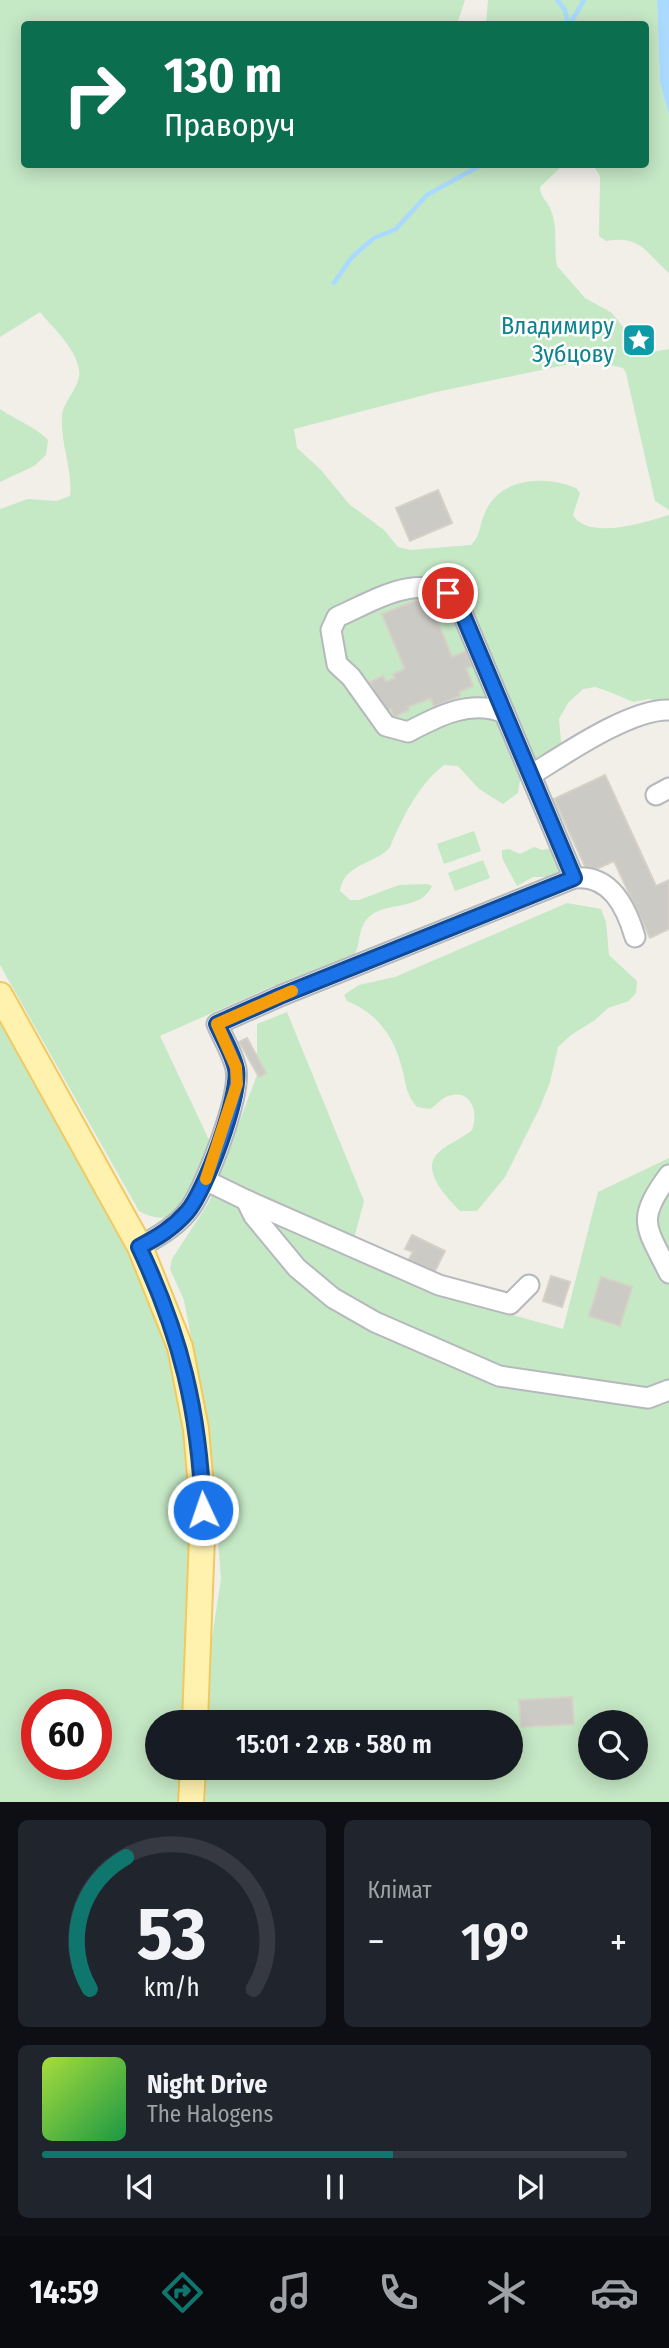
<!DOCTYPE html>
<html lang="uk">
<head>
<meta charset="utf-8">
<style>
	:root { --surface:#171b24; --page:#20242c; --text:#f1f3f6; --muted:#9ea1a6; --line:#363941; --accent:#0f766e }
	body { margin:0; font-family:"Fira Sans Condensed",sans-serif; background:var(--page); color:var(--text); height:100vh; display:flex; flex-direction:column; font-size:26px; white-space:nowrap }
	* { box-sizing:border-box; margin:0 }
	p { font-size:23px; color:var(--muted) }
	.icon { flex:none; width:38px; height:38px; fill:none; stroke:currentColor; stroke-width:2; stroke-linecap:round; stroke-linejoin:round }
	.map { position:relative; height:1802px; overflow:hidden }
	.sheet { display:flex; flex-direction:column; gap:18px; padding:18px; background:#0d0f14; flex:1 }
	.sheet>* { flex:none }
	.guide { position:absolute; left:21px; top:21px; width:628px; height:147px; border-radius:7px; box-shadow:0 4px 18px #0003; background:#0b6e4f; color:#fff; overflow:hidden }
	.controls { position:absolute; left:578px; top:1710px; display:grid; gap:14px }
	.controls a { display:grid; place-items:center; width:70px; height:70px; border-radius:50%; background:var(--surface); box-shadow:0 4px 18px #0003; font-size:35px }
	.speed { position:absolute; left:21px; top:1689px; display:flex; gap:14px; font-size:35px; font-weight:700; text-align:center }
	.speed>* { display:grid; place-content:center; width:91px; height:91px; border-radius:50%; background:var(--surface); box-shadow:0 4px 18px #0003; line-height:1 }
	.speed .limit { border:10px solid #d22; background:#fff; color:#111 }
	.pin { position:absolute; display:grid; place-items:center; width:60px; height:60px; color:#fff; margin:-30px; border:4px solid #fff; border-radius:50%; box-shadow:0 2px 7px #0007 }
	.me { position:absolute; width:77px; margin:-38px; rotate:357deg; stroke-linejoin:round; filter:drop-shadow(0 0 5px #0008) }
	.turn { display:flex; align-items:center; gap:24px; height:147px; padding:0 28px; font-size:32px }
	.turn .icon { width:91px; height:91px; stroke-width:2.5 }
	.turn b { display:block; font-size:49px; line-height:60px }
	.big { font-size:52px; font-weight:600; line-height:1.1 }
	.sheet .widget { flex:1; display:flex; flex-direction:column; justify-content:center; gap:10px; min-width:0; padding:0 24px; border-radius:10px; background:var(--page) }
	.sheet .dial { align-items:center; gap:0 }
	.dial svg { height:182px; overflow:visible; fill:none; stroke:var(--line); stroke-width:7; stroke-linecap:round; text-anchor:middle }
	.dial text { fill:var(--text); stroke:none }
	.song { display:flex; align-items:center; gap:21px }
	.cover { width:84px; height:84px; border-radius:10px; background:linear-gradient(135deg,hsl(80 70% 55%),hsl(140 70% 35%)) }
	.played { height:7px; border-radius:4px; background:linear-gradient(90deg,var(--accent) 60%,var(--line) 60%) }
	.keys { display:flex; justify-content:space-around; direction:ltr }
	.heat { display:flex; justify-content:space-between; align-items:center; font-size:38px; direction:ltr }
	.sheet .tiles { flex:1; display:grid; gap:18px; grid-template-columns:1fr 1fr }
	.widget:last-child { grid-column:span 2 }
	.trip { position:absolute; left:145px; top:1710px; width:378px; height:70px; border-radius:35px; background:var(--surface); box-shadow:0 4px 18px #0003; font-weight:600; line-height:70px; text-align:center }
	.tab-bar { display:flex; height:112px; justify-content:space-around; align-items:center; background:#090b0e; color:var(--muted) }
	.tab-bar .icon { width:49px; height:49px }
	.tab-bar .active { color:var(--accent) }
	.tab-bar b { font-size:32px; color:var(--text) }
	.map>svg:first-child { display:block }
</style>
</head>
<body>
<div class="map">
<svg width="669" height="1802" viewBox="0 0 669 1802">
	<rect width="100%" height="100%" fill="#f1efe8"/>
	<g fill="#c5e8c5" fill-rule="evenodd">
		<path d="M0,0H465L457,24H24V164L568,165L561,167L540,187C540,196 546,200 550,208C559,228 553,246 557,266L585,298L612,313L638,346L652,352L669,349V510L655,501L626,373L623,368L589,360L436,392L294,429L297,448L321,470L349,504L384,530L398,547L410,550L471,545C481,536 479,526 484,515C498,477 545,475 576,488L580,493L573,515C588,541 646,522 669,515V703L649,699L634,702L607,691L595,687L583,689L568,703L559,719L562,753L521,774L518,793L503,804L479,789L458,766L444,765C419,784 402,818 390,847C375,865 344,863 340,891L350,900H359L399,885L428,884L432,886C421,911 388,901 370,916C355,929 363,947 351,959L279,992L275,985L160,1036L210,1142L188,1197L172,1217C158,1219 150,1217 139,1211L0,965V509L28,499L56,501L70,496C73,469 60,443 62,415C64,400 82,385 79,370C76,348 53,328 40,312L0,337Z"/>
		<path d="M488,0H657L660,83L669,115V273C645,252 641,235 606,241L599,236L600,176L593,165L646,164V24H486Z"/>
		<path d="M0,409C16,420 34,426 48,440L46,455L34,466L0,482Z"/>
		<polygon points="474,831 481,851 444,864 437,844"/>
		<polygon points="534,847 542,850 552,848 562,862 561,874 556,877 533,877 517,886 502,858 502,850 509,849 520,854"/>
		<polygon points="483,860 490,878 455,891 448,873"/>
		<path d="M567,903L601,909L606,922L609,955L637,981L636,993L629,1001L608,1008L595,1020L571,1035L558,1047L550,1082L540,1107L505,1177L477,1211H460C447,1198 420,1170 438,1153C448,1143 462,1139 472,1130C479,1112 471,1088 448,1096C440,1099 437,1105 430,1109L417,1107C407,1096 406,1086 403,1072C395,1038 379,1014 347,1001L344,995L359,985L395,977Z"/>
		<path d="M0,1008C37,1075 73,1142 108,1210C128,1249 152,1288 164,1331C201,1459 190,1591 185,1722H158V1768H182L180,1802H0ZM37,1704H96V1764H37Z"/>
		<path d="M287,1012L364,1201L349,1257L422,1290L563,1329L598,1192L669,1158V1802H205L206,1768H511V1722H208L211,1644L221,1579L210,1437L184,1300L170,1269L172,1259L209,1202L257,1075V1024ZM590,1722H635V1768H590Z"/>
	</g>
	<polygon fill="#aadaff" points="657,0 669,0 669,115 660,83"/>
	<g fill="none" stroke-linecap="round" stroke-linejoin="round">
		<g stroke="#aadaff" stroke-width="4.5">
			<polyline points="557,0 565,10 568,24"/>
			<polyline points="570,24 584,0"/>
			<polyline points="334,283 352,257 374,238 396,229 427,195 483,164"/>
		</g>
	</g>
	<g fill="#cccac5" stroke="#d6d1c6" stroke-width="2">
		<polygon points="438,490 452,523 410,541 396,508"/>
		<polygon points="427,596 452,657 466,651 472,666 466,668 473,686 459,692 460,696 434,707 431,698 408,707 409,710 394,717 391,709 383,713 370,682 383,676 386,682 395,678 393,674 405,669 382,614"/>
		<polygon points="605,775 656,886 669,880 669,929 650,938 614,861 588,873 554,799"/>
		<polygon points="247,1038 266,1073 259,1077 239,1042"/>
		<polygon points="412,1235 445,1251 433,1275 407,1263 413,1252 405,1249"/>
		<polygon points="551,1276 570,1282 562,1307 543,1301"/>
		<polygon points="601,1277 632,1287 620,1326 589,1316"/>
		<polygon points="572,1697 574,1724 521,1727 519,1700"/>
	</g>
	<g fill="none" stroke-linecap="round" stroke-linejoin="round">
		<g stroke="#b5b8bc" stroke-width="23">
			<g id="minor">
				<path d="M504,713C471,699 438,716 408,732L386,726L351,677L337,664L331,630L337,617C374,601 423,568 458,603L574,878"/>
				<path d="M531,775C565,754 630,709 669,710"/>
				<polyline points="656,795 669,788"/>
				<path d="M669,1175C635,1221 646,1226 669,1273"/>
				<polyline points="205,1180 246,1200 254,1216 297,1268 333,1298 375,1322 499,1376 648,1398 669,1390"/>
				<polyline points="246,1200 439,1285 510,1304 529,1285"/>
				<path d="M140,1247C158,1236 178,1226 191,1207C207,1183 241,1096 236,1069C233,1054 223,1038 217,1024L280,996L574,878C610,874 626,906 635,937"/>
			</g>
		</g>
		<g stroke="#f2c960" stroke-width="28">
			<g id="major">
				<polyline points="0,995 140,1247 180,1347 196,1429 203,1510 195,1722"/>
				<polyline points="191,1802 193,1768"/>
			</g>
		</g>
		<use href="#minor" stroke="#fff" stroke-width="19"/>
		<use href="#major" stroke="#fff2af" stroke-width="24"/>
	</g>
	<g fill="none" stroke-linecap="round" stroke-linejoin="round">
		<g stroke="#114b97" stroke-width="18">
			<path id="route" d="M203,1510C199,1411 181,1336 139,1247C158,1237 173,1228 187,1212C205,1192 241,1094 236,1069C233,1054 223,1038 217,1024L280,996L574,878L458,603L448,593"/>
		</g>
		<use href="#route" stroke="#1a73e8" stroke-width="12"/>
		<polyline stroke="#f59e0b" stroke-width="12" points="206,1179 237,1084 236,1067 217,1024 292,991"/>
	</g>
	<defs>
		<g id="sight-square" transform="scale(1.75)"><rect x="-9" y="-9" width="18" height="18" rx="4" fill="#0f9aa8" stroke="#fff"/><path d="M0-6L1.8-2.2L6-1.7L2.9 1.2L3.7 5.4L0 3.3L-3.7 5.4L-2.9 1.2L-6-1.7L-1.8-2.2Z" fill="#fff"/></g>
	</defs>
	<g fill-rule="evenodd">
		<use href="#sight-square" x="639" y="340"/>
	</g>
	<g text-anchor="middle" stroke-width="5" stroke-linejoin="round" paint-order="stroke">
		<g font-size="24" fill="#0d838f" stroke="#fff" text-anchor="end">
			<text x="614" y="334">Владимиру<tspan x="614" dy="28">Зубцову</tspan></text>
		</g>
	</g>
</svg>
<div class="controls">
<a><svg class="icon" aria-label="search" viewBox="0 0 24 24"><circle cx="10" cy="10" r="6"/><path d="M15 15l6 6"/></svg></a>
</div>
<div class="speed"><div class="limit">60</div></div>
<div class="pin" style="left:448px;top:593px;background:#d93025"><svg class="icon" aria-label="arrive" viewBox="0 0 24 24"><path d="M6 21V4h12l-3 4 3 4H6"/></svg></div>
<svg class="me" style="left:203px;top:1510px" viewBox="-20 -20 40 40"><circle r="17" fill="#1a73e8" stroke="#fff" stroke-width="3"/><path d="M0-11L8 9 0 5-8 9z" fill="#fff"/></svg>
<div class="trip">15:01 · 2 хв · 580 m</div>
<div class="guide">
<div class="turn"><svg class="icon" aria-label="right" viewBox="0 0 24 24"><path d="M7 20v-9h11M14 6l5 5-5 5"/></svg><div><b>130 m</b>Праворуч</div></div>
</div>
</div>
<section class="sheet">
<div class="tiles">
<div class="widget dial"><svg viewBox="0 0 100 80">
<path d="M14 69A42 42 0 1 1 86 69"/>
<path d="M14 69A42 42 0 0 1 30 11" stroke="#0f766e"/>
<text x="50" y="56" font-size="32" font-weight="700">53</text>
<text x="50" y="72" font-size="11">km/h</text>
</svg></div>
<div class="widget"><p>Клімат</p>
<div class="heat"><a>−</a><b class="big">19°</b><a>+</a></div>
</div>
<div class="widget">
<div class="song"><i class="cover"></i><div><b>Night Drive</b><p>The Halogens</p></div></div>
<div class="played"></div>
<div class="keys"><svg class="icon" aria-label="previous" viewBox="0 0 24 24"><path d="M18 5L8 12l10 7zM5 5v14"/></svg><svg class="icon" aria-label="pause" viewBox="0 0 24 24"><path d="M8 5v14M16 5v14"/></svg><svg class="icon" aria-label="next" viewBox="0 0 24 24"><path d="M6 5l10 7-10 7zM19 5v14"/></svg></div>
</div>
</div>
</section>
<nav class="tab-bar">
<b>14:59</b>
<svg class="icon active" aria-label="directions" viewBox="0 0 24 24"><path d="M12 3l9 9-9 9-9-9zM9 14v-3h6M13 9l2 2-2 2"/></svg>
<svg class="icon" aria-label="music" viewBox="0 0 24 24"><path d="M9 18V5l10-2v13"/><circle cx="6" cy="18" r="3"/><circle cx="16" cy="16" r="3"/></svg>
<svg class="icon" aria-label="phone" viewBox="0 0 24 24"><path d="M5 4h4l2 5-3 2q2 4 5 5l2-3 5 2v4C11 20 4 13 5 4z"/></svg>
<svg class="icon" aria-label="climate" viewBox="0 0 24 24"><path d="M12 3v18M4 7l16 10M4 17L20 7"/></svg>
<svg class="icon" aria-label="car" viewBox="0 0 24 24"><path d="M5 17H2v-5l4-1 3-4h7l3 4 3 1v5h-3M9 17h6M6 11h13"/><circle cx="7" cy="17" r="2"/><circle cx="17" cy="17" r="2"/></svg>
</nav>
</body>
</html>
